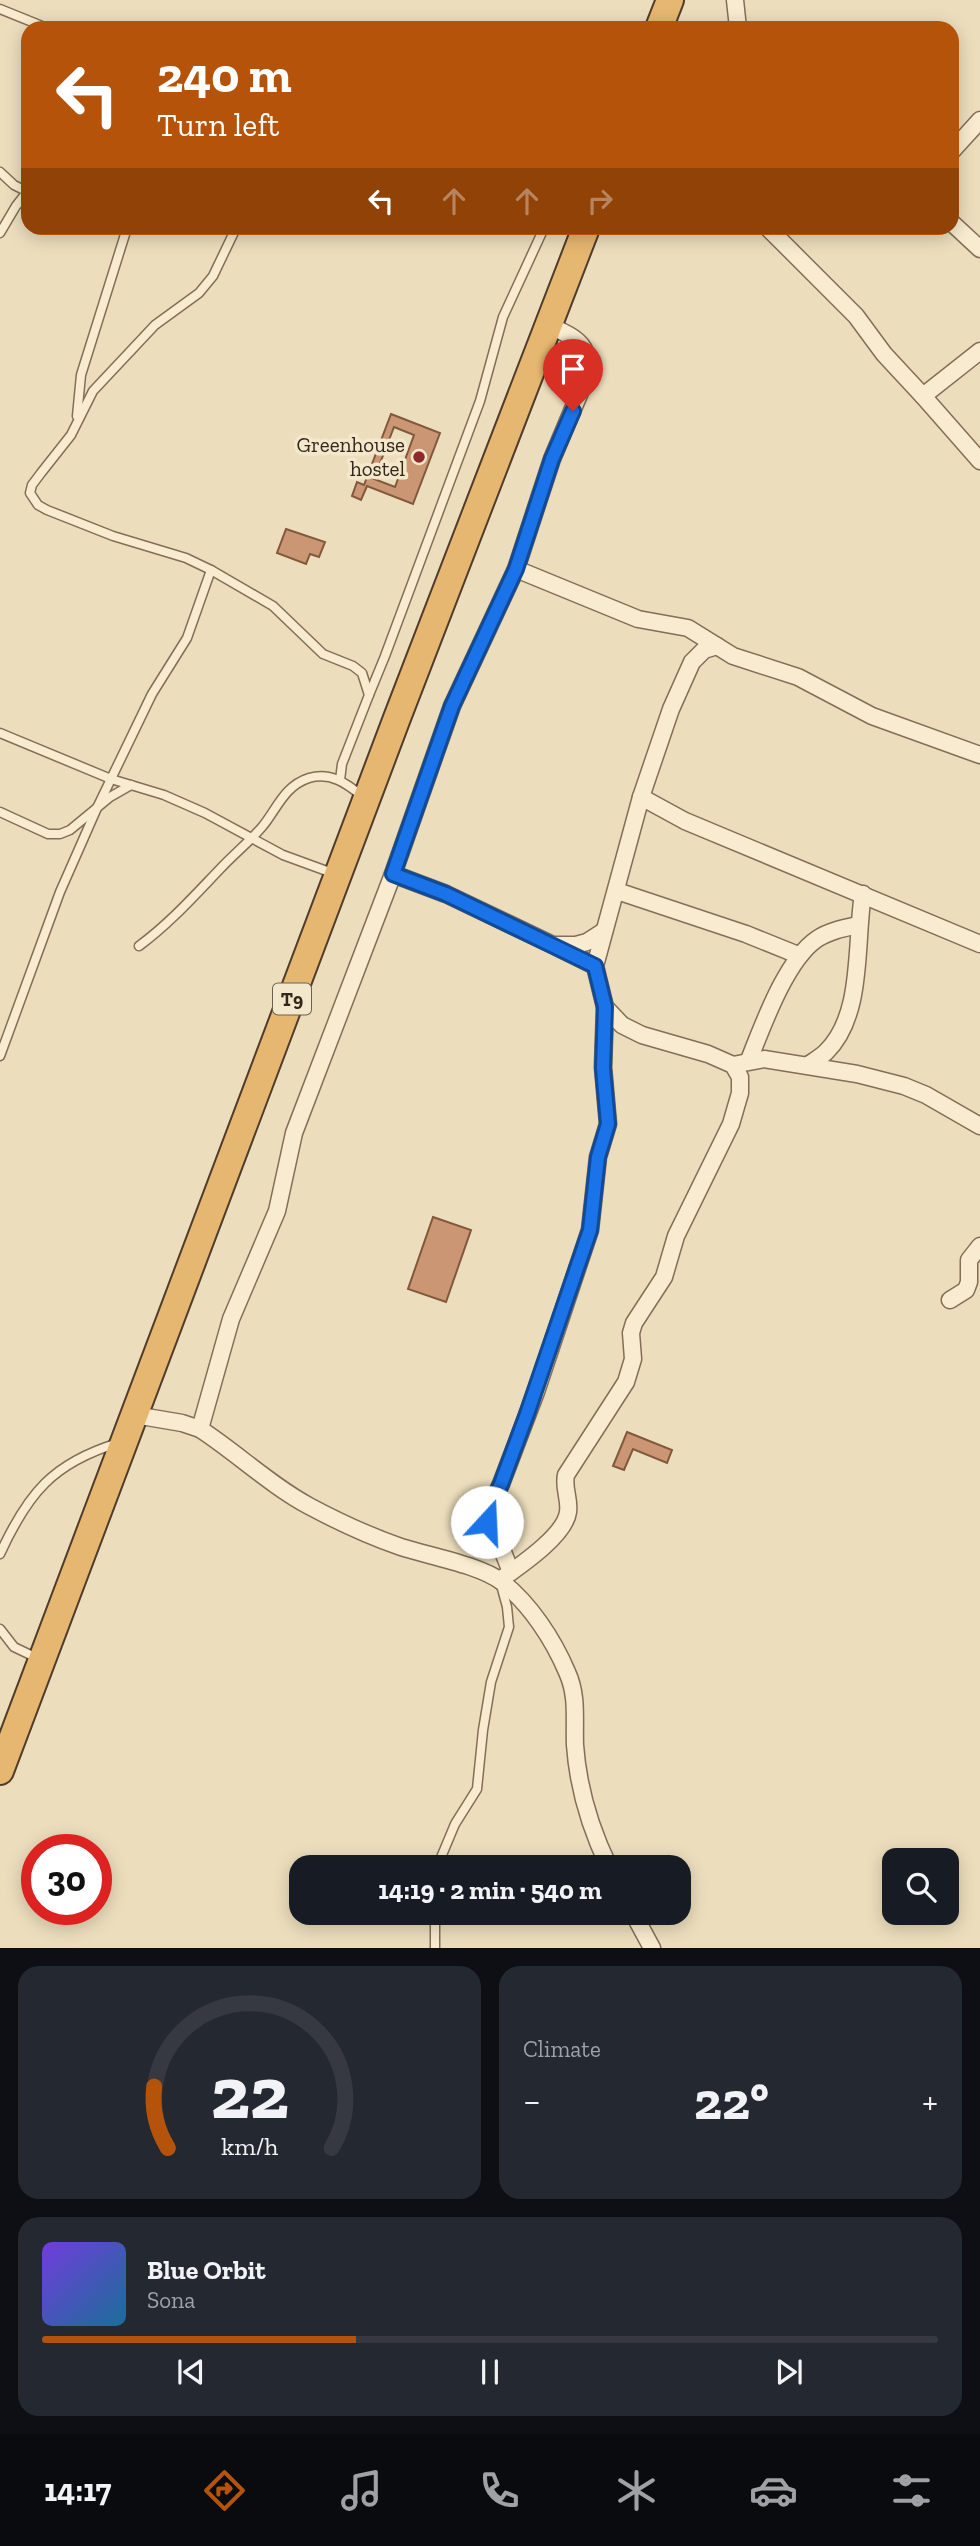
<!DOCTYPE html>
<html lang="en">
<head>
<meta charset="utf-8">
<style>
	:root { --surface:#171b24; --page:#242831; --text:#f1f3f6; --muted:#9ea1a6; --line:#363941; --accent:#b45309 }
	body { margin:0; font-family:"Zilla Slab",serif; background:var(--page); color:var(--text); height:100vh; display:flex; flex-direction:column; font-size:26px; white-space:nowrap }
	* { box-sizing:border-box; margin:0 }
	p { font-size:23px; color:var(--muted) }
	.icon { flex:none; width:38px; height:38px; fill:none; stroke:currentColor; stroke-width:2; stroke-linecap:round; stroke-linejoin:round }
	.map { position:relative; height:1948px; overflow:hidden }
	.sheet { display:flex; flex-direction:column; gap:18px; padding:18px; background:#0d0f14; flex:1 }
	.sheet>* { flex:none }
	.hud { position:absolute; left:21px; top:21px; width:938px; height:214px; border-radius:21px; box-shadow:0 4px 18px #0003; background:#b45309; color:#fff; overflow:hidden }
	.tools { position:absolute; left:882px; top:1848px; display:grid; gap:14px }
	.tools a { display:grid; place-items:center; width:77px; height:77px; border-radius:14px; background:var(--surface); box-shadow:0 4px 18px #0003; font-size:35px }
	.speed { position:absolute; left:21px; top:1834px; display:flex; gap:14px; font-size:35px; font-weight:700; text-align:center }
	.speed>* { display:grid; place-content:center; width:91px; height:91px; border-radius:50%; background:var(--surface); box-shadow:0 4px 18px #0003; line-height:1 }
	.speed .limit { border:10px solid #d22; background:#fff; color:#111 }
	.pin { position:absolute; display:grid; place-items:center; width:60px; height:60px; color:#fff; margin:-72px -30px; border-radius:50% 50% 50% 0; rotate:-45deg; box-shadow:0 0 7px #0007 }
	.pin .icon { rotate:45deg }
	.me { position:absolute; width:77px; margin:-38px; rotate:20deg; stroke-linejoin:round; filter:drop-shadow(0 0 5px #0008) }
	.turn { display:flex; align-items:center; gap:24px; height:147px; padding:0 21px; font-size:32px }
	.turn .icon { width:91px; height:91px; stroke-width:2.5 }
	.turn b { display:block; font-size:49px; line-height:60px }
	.lanes { display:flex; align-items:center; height:66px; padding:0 21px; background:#0003; justify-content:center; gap:35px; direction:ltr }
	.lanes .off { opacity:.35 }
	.big { font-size:52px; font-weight:800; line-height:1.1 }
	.sheet .tile { flex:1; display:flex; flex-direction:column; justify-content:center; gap:10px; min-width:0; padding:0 24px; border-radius:21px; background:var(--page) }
	.sheet .dial { align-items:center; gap:0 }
	.dial svg { height:182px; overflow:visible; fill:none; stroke:var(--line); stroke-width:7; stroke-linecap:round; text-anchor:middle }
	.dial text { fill:var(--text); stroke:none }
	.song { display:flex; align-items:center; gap:21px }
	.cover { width:84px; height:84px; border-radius:10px; background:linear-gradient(135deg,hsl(260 70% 55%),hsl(200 70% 35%)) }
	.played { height:7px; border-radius:4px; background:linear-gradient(90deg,var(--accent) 35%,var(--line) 35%) }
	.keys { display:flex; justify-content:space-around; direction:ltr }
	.heat { display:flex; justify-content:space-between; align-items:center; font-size:38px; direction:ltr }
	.sheet .tiles { flex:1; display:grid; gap:18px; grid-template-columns:1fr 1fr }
	.tile:last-child { grid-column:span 2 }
	.trip { position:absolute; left:289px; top:1855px; width:402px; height:70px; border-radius:21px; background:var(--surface); box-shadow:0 4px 18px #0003; font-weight:800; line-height:70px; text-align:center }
	.dock { display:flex; height:112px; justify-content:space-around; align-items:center; background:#090b0e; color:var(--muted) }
	.dock .icon { width:49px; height:49px }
	.dock .active { color:var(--accent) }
	.dock b { font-size:32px; color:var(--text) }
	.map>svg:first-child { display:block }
</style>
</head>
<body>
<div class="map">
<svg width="980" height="1948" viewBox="0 0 980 1948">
	<rect width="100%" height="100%" fill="#ecdebd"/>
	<g fill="#ca9673" stroke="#82583d" stroke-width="2" fill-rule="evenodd">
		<path d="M391,414L440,433L413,504L367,486L361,500L352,496L357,482L364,485ZM394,427L414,435L395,487L374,479Z"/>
		<polygon points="286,529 325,542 319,557 310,554 306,564 277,553"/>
		<polygon points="433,1217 471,1230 446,1302 408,1289"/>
		<polygon points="627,1432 672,1450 667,1463 633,1449 624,1470 613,1466"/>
	</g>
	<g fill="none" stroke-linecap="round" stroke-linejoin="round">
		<g stroke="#836e57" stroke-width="11">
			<g id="service">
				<polyline points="0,9 47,28"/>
				<polyline points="0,172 14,185 28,192"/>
				<polyline points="236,228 213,276 199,293 155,325 93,391 71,435 41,473 32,485 30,493 38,505 47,510 113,536 186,558 211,570 273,606 323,654 353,666 362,673 369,695 342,764 340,780"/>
				<polyline points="0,233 16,206 27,192"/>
				<polyline points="77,416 81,375 127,228"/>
				<polyline points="369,695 385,656 480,401 503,317 544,228"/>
				<polyline points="0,733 111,779 164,795 205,813 283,855 335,874"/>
				<polyline points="0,812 48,834 60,834 70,830 110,797 131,785"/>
				<path d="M139,946C170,923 194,896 220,869C234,854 249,842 262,827C277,809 284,786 309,778C331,772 346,783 362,796"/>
				<polyline points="0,1056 60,892 97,808 152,694 187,638 211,570"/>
				<path d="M0,1554C28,1493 53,1463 118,1443"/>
				<polyline points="0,1629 14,1647 39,1659"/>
				<polyline points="437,1867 455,1824 477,1789 483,1730 491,1682 509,1627 507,1607 501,1585"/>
				<polyline points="435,1913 435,1948"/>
			</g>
		</g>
		<g stroke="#836e57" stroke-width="19">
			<g id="minor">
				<polyline points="735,0 738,28"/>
				<polyline points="952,151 980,120"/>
				<polyline points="952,223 980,249"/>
				<polyline points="768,228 856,316 884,354 923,396 980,351"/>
				<polyline points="923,396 980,461"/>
				<polyline points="516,569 638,619 688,628 733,656 798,677 872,716 980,755"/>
				<polyline points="641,797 685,821 980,944"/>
				<polyline points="393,874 446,894 553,945 576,945 587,942 604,931"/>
				<polyline points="617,891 746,934 798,955"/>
				<polyline points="557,947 595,966"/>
				<path d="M749,1060C763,1025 786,960 817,939C829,931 844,928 858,925"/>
				<polyline points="733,1065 764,1059 857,1074 904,1086 926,1095 980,1126"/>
				<path d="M808,1065C814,1061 821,1057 826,1052C864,1015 855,943 863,894"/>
				<polyline points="950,1300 966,1290 969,1282 969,1260 980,1246"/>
				<path d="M135,1415L182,1423L200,1429C237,1453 270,1485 309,1506C339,1522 369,1536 401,1547C429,1556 480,1565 502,1582C530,1604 553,1639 567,1672C578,1696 574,1719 575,1745C578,1787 591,1830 609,1867"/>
				<path d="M200,1429L231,1319L277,1211L294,1133L393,874L452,706L516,569L552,459L586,378C593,345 576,338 549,325"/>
				<polyline points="511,1572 499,1542 488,1526 487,1516 501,1484 536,1392 590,1230 598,1157 608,1124 603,1067 605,1007"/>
				<path d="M500,1580C518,1567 565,1536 568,1512C570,1499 563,1488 566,1475L626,1382L633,1359L631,1333L634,1323L664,1277L676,1236L731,1124L740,1093V1077L733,1065L708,1054L642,1035L622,1025L605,1007L595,966L641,797L671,709L692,662L704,650L717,646"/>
				<polyline points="633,1913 652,1948"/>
			</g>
		</g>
		<g stroke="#513c2b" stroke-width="30">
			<g id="trunk">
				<polyline points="659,28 670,0"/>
				<polyline points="0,1771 397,718 586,228"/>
			</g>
		</g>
		<use href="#service" stroke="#f8ebcf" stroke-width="8"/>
		<use href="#minor" stroke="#f8ebcf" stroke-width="16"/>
		<use href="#trunk" stroke="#e6b770" stroke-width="26"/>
	</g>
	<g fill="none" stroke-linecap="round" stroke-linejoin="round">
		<g stroke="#114b97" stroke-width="18">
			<polyline id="route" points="487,1522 489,1509 501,1484 527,1414 590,1230 598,1157 608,1124 603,1068 605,1007 595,966 446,894 393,874 452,706 516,569 552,459 573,411"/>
		</g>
		<use href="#route" stroke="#1a73e8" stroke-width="12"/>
	</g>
	<circle fill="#91282a" stroke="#f4e8cc" stroke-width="2.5" cx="419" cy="457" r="7"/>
	<g text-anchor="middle" stroke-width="7" stroke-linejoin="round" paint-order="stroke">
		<rect fill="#f4e8cc" stroke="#6d6050" stroke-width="2" x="273" y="983.5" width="38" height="31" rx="5"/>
		<g font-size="19" font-weight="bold" fill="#33261b">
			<text x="292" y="1006">T9</text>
		</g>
		<g font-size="21" fill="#33261b" stroke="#f4e8cc" text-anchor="end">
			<text x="405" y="452">Greenhouse<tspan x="405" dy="24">hostel</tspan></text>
		</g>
	</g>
</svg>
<div class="tools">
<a><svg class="icon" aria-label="search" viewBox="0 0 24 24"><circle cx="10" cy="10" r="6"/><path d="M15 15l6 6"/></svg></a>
</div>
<div class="speed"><div class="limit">30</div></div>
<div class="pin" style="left:573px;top:411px;background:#d93025"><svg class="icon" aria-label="arrive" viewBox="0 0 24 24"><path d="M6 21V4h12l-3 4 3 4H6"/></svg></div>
<svg class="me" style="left:487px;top:1522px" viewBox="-20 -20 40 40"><circle r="19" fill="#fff"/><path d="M0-13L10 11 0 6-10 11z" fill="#1a73e8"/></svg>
<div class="trip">14:19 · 2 min · 540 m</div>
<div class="hud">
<div class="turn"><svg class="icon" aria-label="left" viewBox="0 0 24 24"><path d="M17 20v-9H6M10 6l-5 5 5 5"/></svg><div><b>240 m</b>Turn left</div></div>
<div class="lanes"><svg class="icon" aria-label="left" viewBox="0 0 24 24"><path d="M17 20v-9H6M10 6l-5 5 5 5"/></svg><svg class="icon off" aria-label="ahead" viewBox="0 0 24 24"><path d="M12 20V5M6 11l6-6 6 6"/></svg><svg class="icon off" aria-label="ahead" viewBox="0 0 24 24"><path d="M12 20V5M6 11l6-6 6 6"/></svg><svg class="icon off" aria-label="right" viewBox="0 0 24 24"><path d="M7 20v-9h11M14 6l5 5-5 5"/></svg></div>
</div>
</div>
<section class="sheet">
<div class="tiles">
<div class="tile dial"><svg viewBox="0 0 100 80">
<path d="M14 69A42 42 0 1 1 86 69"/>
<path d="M14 69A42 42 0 0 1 8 42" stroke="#b45309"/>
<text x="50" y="56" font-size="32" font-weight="700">22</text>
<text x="50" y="72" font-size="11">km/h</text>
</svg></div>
<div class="tile"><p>Climate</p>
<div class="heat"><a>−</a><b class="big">22°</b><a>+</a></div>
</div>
<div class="tile">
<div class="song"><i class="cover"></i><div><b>Blue Orbit</b><p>Sona</p></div></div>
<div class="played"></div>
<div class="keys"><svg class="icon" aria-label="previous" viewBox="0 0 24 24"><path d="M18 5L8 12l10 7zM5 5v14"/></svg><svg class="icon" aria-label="pause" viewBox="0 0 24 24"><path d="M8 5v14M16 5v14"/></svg><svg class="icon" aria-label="next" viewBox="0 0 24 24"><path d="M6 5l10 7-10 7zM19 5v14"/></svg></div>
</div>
</div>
</section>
<nav class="dock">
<b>14:17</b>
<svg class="icon active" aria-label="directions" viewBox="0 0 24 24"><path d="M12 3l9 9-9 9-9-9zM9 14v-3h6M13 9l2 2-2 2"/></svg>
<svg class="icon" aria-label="music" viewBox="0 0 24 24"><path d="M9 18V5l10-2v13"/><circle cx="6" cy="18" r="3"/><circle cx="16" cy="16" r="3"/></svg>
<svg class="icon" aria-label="phone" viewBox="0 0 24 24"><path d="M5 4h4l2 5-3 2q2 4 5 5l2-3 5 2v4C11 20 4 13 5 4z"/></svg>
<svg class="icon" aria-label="climate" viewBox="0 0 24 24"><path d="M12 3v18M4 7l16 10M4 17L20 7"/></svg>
<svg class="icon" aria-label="car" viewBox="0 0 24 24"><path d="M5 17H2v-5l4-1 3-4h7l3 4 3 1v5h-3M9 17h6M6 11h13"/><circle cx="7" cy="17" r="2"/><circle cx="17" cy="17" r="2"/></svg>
<svg class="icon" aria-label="filters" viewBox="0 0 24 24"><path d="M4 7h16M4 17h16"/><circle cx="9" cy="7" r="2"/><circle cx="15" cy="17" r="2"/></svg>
</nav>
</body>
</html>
